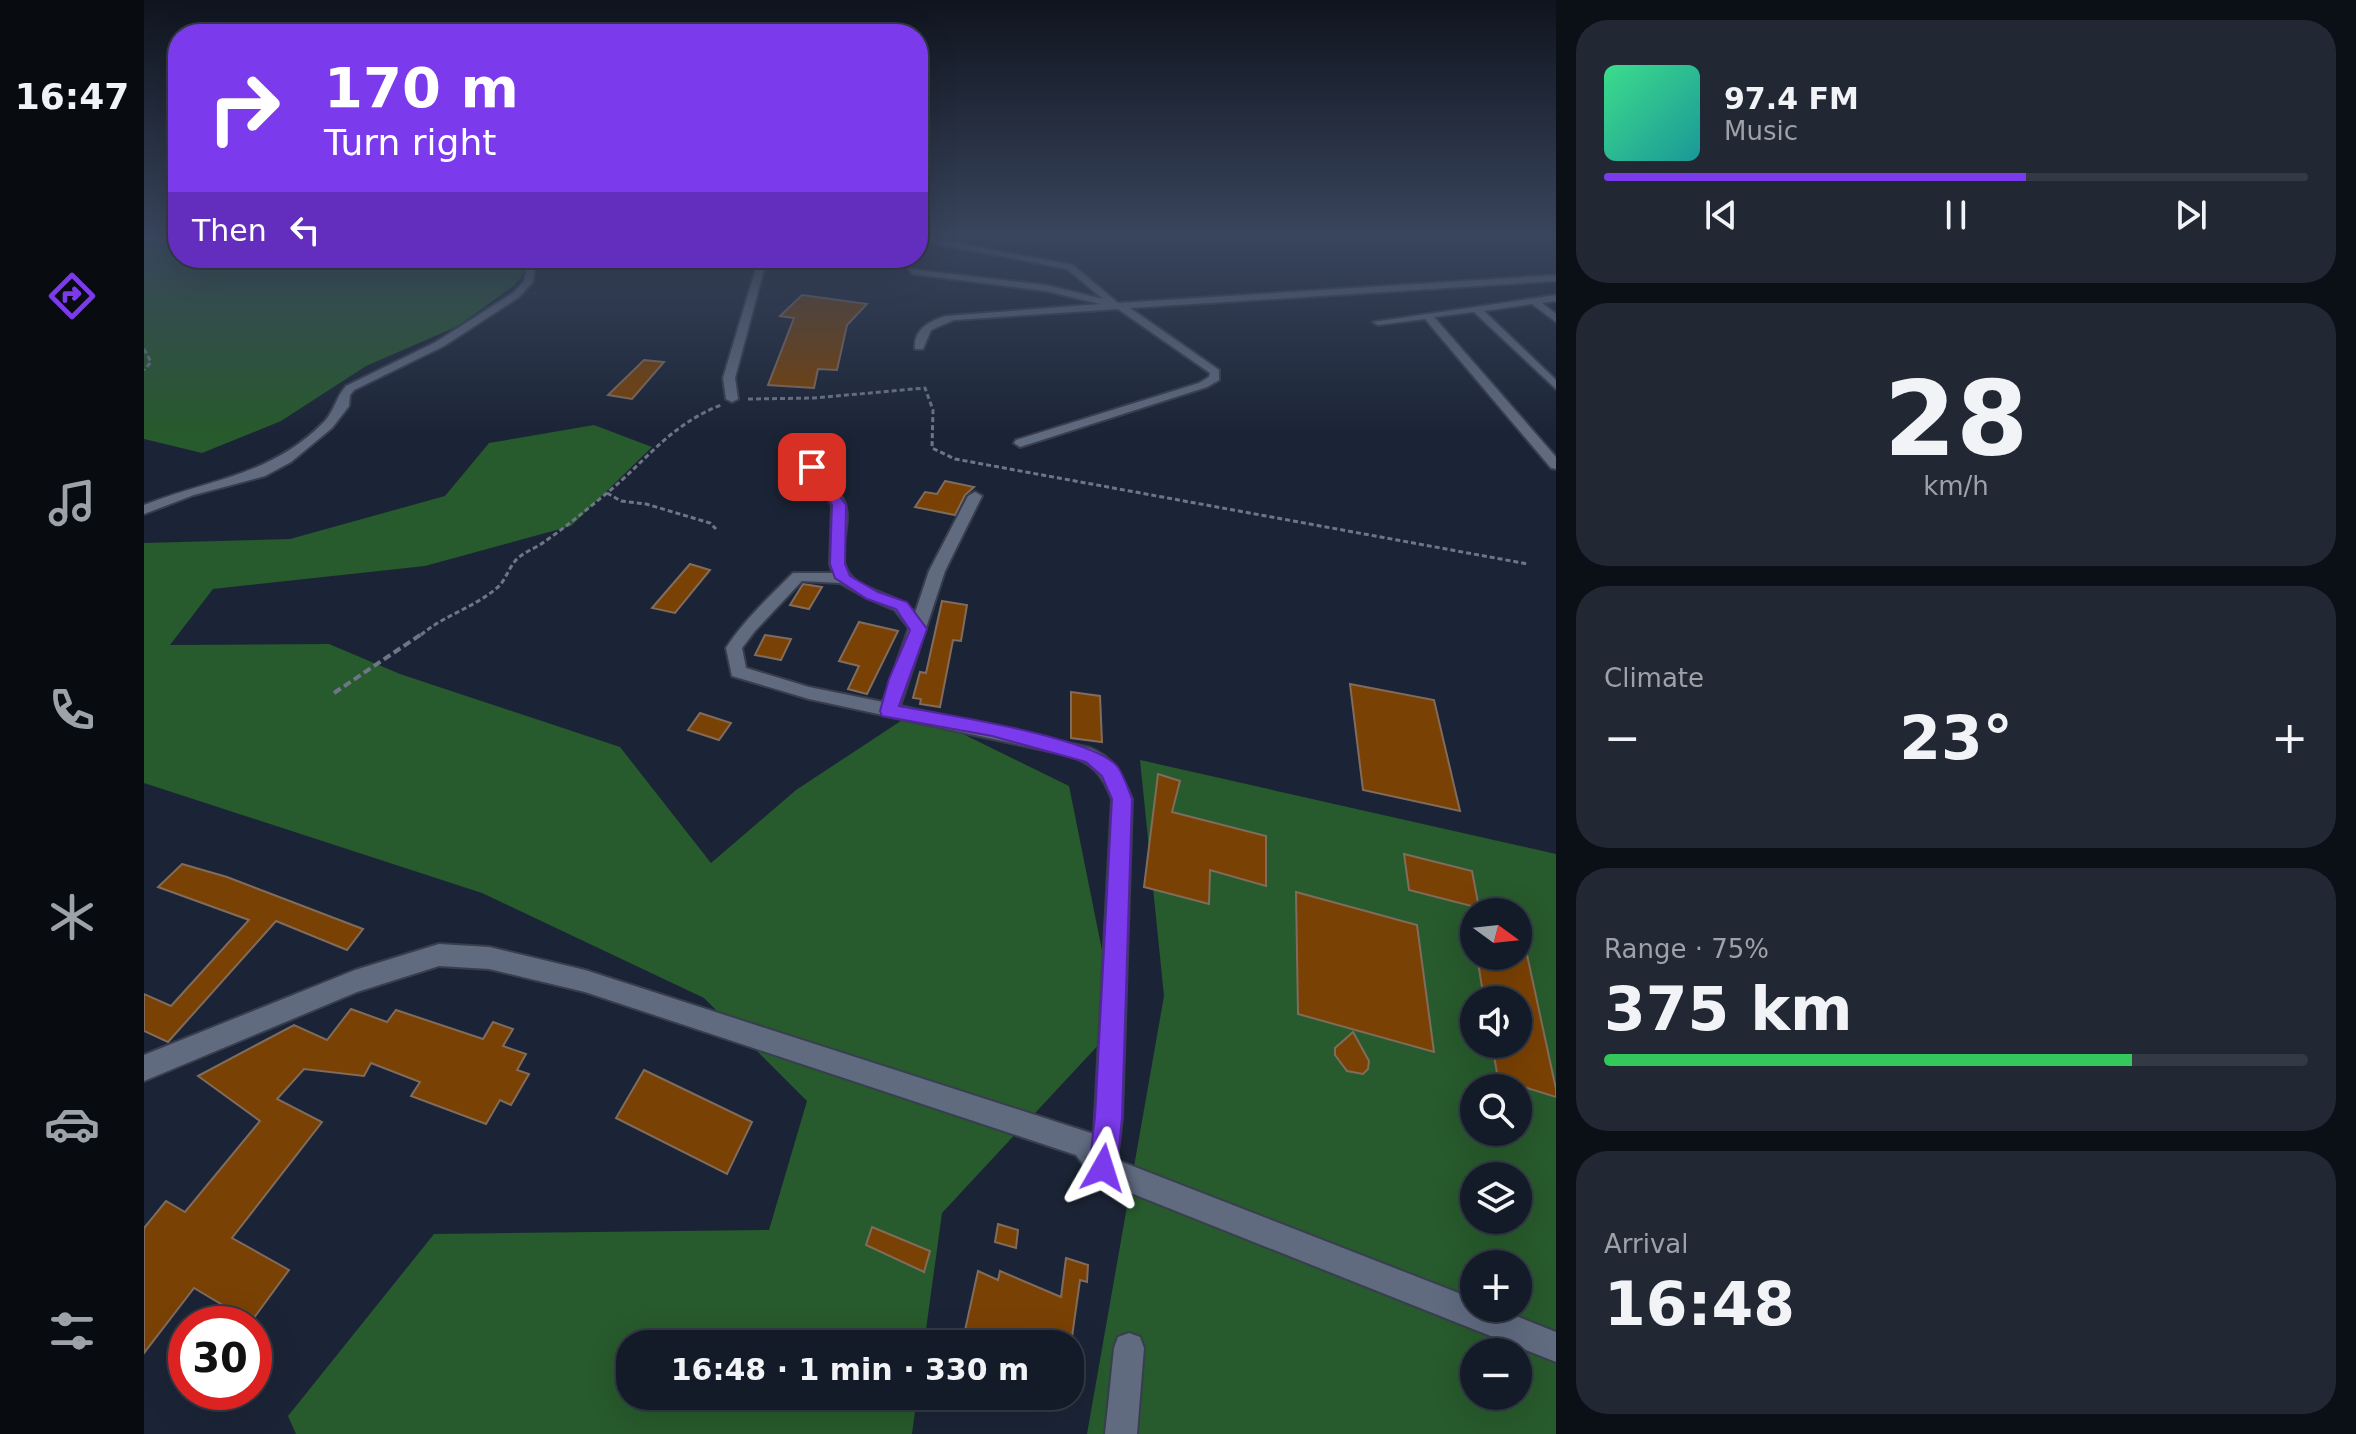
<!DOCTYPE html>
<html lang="en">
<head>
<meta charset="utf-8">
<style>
	:root { --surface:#141b28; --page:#212834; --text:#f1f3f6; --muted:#9da1a8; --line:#333945; --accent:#7c3aed }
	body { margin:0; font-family:"DejaVu Sans",sans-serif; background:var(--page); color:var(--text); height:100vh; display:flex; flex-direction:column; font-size:30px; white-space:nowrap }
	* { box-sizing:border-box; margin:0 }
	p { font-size:26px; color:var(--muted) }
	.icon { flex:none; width:44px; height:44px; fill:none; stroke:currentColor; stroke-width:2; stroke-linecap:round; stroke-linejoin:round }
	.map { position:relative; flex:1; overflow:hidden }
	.drawer { display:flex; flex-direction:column; gap:20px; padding:20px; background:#0b0f16; width:800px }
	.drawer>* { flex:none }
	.hud { position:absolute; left:24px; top:24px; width:760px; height:244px; border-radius:32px; box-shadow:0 8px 32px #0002,0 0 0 2px var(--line); background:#7c3aed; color:#fff; overflow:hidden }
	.needle { width:52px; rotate:105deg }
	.fabs { position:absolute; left:1316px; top:898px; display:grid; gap:16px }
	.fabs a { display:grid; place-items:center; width:72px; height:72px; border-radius:50%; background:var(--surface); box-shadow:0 8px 32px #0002,0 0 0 2px var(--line); font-size:40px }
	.speed { position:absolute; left:24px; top:1306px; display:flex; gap:16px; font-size:40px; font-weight:700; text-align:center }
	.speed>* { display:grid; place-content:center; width:104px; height:104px; border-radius:50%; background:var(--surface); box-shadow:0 8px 32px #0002,0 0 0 2px var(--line); line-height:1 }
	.speed .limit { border:12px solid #d22; background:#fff; color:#111 }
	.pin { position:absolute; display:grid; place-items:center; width:68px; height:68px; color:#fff; margin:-34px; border-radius:16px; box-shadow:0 4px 12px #0006 }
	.me { position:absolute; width:88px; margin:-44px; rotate:6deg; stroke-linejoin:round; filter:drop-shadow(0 0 6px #0008) }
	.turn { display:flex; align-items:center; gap:28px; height:168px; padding:0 24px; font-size:36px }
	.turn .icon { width:104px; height:104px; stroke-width:2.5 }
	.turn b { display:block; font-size:56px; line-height:68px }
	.then { display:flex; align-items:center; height:76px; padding:0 24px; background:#0003; gap:16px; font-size:30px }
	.big { font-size:60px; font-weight:700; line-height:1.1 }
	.drawer .tile { flex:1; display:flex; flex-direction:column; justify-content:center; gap:12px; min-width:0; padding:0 28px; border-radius:32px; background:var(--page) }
	.drawer .dial { align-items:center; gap:0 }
	.dial b { font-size:104px; line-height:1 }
	.song { display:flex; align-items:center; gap:24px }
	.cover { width:96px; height:96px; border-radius:12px; background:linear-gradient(135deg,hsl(150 70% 55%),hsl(180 70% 35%)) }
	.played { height:8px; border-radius:4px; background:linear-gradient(90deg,var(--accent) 60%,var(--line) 60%) }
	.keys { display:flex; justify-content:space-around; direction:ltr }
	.heat { display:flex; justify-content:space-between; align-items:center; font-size:44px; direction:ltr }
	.charge { height:12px; border-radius:6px; background:linear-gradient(90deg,#34c759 75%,var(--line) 0) }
	.trip { position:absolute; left:472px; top:1330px; width:468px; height:80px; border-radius:32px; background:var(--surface); box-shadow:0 8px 32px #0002,0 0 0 2px var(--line); font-weight:700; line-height:80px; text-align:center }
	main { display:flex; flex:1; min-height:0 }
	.dock { display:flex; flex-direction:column; width:144px; justify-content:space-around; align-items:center; background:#080b10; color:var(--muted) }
	.dock .icon { width:56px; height:56px }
	.dock .on { color:var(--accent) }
	.dock b { font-size:36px; color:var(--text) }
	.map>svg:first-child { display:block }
</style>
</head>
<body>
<main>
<nav class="dock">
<b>16:47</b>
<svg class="icon on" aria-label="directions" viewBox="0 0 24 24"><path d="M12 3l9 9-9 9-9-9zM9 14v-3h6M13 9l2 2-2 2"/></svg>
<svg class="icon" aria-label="music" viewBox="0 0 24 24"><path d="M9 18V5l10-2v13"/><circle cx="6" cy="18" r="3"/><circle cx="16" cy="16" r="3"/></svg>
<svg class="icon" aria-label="phone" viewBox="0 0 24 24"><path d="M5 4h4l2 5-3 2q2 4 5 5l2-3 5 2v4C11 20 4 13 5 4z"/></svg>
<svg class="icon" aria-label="climate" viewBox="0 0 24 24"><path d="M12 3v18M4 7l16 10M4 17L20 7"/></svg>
<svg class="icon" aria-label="car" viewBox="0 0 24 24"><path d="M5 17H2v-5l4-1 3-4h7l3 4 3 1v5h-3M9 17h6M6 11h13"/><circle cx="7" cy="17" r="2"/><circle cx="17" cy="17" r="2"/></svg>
<svg class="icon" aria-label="filters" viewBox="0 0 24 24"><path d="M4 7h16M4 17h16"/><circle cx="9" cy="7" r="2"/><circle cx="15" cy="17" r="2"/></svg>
</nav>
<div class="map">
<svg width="1412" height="1434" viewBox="0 0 1412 1434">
	<rect width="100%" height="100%" fill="#1b2436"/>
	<g fill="#275a2c" fill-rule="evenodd">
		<polygon points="0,235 34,235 34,258 390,258 371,285 314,326 222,366 137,421 58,453 0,439"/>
		<polygon points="450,425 508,447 427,526 281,566 69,589 26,645 185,644 256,674 476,747 567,863 652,790 772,711 925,786 973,1025 798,1213 780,1344 486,1344 486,1396 773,1396 768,1434 152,1434 144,1416 290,1234 625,1230 663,1101 560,998 338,893 0,783 0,543 146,539 301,496 345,443"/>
		<path d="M996,760L1412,854V1434H943L1020,996ZM1330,912H1374V956H1330ZM1330,1000H1374V1044H1330ZM1330,1088H1374V1132H1330ZM1330,1176H1374V1220H1330ZM1330,1264H1374V1308H1330ZM1330,1352H1374V1396H1330Z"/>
	</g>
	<g fill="#7a4104" stroke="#816c5c" stroke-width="2">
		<polygon points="658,295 723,304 703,325 693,370 674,369 670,388 624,385 650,318 636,316"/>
		<polygon points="500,360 520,362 488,399 464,395"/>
		<polygon points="801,481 830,487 821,495 811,515 771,507 781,492 793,494"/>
		<polygon points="546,564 566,570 531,613 508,608"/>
		<polygon points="659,584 678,587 665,609 646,605"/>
		<polygon points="798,601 823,605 817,641 809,640 796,707 776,704 777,699 769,698 776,672 782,673"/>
		<polygon points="715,622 754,631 723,694 704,689 715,666 695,661"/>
		<polygon points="621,635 647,639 637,660 611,655"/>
		<polygon points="1206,684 1290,700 1316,811 1219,790"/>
		<polygon points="927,692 956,696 958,742 927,738"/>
		<polygon points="556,713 587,723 575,740 544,730"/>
		<polygon points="1014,774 1036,781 1028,812 1122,836 1122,886 1066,870 1065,904 1000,887"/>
		<polygon points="1260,854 1328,871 1335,908 1265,890"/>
		<polygon points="38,864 83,877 219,929 203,950 132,921 24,1042 0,1031 0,994 27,1006 105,920 14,887"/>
		<polygon points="1152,892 1273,925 1290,1052 1154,1014"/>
		<polygon points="1382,950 1412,1089 1412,1097 1354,1079 1348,1044 1374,1044 1374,1000 1340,1000 1333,956 1374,956 1374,951"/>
		<polygon points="207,1009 243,1022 252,1010 339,1039 349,1022 369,1029 359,1046 382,1054 373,1070 385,1074 367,1105 356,1100 342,1124 267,1096 276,1082 227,1063 220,1076 160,1069 133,1099 178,1122 88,1238 145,1270 107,1322 50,1288 0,1353 0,1228 22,1201 41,1212 116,1121 54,1076 150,1025 183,1040"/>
		<polygon points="1209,1032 1225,1061 1224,1069 1219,1074 1203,1071 1191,1055 1191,1048"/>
		<polygon points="500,1070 608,1122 583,1174 472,1118"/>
		<polygon points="854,1224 874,1230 872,1248 851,1242"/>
		<polygon points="728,1227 786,1251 780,1272 722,1245"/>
		<polygon points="922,1258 944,1265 943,1282 936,1280 927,1344 818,1344 834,1271 854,1280 856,1271 917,1297"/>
	</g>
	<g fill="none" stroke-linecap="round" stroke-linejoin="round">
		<g stroke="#383e4e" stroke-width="4">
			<g id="minor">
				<path d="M774,236L929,265L974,303L1412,275V281L986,308L1075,370V380L1063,387L876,447L870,443L872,440L1055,383L1065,377L1066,373L974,309L810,320L787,330L779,349H771C769,330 785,321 802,316L956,304L902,291L768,274L765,269L902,285L959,299L923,269L774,240Z"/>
				<path d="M395,258H405L391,267L389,282L375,297L300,346L210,390L206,395L205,406L188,428L147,462L121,476L50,495L0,514V505C66,479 127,476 180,422C191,410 192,397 202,386L292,342L369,293L380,281L384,264Z"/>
				<polygon points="615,258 623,258 591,378 594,399 588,402 582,399 579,378"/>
				<polygon points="1412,295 1412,301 1398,303 1412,314 1412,322 1388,304 1340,311 1412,380 1412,389 1330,312 1290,317 1412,457 1412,469 1407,468 1281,319 1234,325 1229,322"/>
				<path d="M668,463L673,464C681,476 697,491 701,504C708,525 692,552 704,572C716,592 755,593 771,613L785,571L824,496L831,492L838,496L801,571L756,706L946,748C970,757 978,776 988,799L978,1117L973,1160L1330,1299V1308H1352L1412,1332V1362L949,1178L932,1155L441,992L345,969L295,966L213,992L0,1081V1055L211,970L295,944L345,947L441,970L950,1134L968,799C959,775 948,762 923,755L665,699L588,676L582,648C600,620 625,597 649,573H689L686,564L688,505L662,467ZM658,581L696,583L723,598L751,610L765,628L739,702L665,687L602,668L598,648L611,631Z"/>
				<polygon points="985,1333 996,1337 1000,1348 993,1434 961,1434 970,1348 974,1337"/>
			</g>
		</g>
		<g stroke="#6e7686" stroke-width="3" stroke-dasharray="5 3" stroke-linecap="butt">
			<polyline points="0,349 7,362 0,370"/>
			<polyline points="604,399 670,398 781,388 789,410 788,448 811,459 1384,564"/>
			<polyline points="463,493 477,501 502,504 566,523 572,529"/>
			<path d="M277,635C300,615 330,608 354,587C362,580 365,566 374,558C382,551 392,548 400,542C422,527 442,510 463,493C504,459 526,425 577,405"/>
		</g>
		<polyline stroke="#6e7686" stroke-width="4" stroke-dasharray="8 4" stroke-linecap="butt" points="190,693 279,633"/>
		<use href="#minor" fill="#606b80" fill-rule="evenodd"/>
	</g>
	<linearGradient id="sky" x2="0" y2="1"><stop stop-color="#0f141e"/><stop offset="0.54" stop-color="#39455d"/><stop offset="1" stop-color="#39455d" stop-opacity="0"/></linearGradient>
	<rect width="1412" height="436" fill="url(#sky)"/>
	<path fill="#7c3aed" stroke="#51269a" stroke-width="2" d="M663,465H673L702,505L701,564L706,576L734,592L763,602L783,629L755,706C797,714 949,737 973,766C980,775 984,789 988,799L978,1117L973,1168L969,1178L959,1182L949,1178L945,1168L951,1117L968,799L958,776L942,762L848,736L738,716L736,711L745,679L766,630L752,609L723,599L691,578L686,564L688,505L661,467Z"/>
</svg>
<div class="fabs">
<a><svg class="needle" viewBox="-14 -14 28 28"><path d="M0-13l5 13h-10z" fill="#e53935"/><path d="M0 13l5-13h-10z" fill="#9da1a8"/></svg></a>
<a><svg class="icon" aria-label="sound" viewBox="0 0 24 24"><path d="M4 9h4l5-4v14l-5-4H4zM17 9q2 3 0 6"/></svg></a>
<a><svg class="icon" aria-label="search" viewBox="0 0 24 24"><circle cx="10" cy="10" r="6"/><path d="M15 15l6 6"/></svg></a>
<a><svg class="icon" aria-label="layers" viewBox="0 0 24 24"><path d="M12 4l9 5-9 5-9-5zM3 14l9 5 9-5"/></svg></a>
<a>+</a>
<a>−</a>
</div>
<div class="speed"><div class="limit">30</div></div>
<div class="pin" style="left:668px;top:467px;background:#d93025"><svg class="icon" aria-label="arrive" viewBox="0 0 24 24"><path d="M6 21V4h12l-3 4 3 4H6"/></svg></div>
<svg class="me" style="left:959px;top:1168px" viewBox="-20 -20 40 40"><path d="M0-17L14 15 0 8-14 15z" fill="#7c3aed" stroke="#fff" stroke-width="4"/></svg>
<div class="trip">16:48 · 1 min · 330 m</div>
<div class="hud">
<div class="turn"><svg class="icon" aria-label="right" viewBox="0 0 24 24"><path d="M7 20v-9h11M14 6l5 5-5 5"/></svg><div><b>170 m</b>Turn right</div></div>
<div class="then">Then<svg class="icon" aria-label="left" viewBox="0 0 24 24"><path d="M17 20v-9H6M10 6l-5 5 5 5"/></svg></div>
</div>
</div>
<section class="drawer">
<div class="tile">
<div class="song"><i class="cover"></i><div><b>97.4 FM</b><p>Music</p></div></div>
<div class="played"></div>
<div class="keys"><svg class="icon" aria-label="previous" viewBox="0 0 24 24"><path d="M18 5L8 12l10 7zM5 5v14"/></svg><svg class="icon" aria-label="pause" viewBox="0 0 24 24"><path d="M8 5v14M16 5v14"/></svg><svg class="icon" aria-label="next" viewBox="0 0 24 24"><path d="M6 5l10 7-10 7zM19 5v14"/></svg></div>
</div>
<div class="tile dial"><b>28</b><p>km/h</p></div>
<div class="tile"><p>Climate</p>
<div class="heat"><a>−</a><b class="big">23°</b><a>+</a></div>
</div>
<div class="tile"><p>Range · 75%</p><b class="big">375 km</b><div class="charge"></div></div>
<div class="tile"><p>Arrival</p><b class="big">16:48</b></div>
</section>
</main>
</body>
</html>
